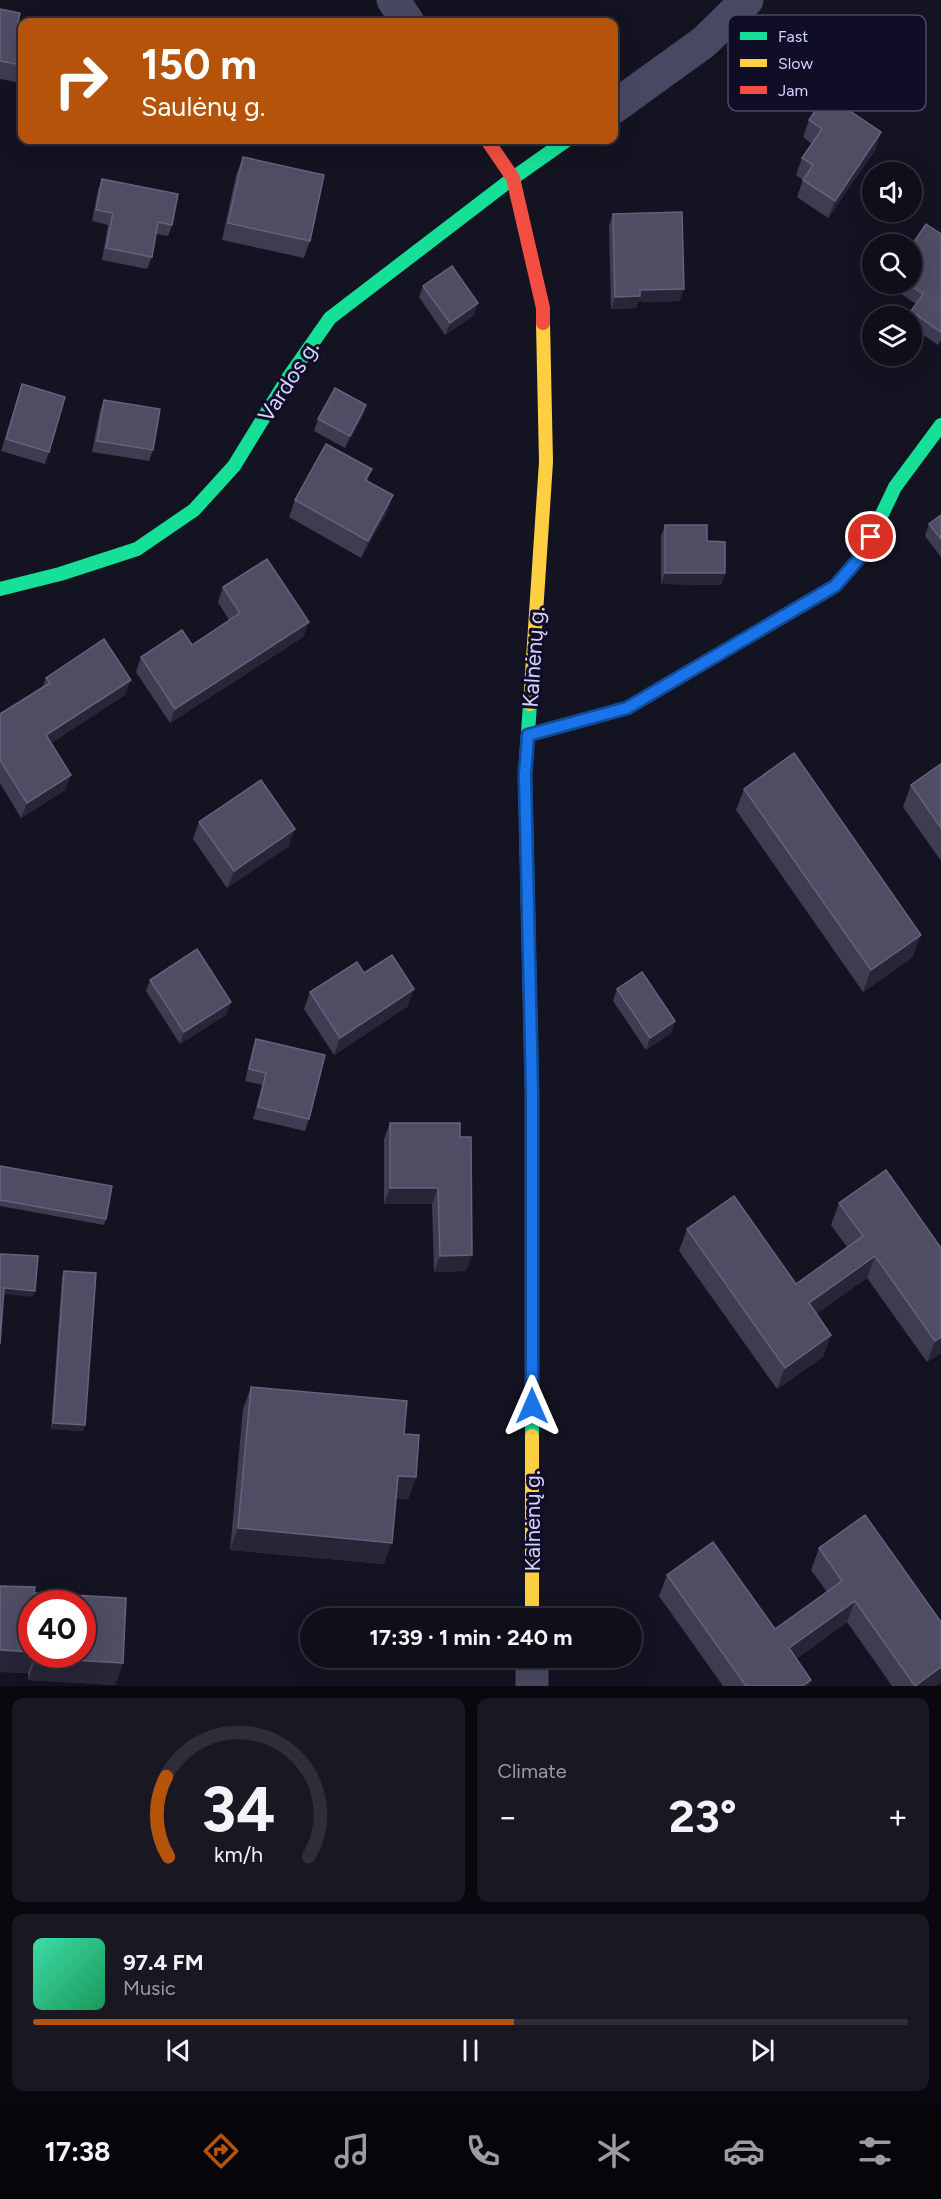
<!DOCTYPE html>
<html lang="en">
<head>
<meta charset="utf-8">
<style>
	:root { --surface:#0f0e19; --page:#181722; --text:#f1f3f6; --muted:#9b9ca2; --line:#2f2e38; --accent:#b45309 }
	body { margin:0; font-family:Figtree,sans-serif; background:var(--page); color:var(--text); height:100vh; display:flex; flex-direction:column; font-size:22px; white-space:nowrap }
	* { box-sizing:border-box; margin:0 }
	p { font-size:20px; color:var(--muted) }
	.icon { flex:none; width:33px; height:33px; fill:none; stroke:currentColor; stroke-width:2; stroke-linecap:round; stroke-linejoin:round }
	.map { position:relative; height:1686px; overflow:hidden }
	.details { display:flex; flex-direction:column; gap:12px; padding:12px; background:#08080e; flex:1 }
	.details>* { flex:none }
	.guide { position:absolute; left:18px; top:18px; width:600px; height:126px; border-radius:12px; box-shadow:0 6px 24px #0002,0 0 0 2px var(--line); background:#b45309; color:#fff; overflow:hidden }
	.fabs { position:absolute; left:862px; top:162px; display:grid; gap:12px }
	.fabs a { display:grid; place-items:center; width:60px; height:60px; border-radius:50%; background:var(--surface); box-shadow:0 6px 24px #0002,0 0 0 2px var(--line); font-size:30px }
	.speed { position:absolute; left:18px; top:1590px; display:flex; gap:12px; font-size:30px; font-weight:700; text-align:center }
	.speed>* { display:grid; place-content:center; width:78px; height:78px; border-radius:50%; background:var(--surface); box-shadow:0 6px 24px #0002,0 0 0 2px var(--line); line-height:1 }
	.speed .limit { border:9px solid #d22; background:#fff; color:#111 }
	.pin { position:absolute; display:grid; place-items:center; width:51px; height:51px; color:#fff; margin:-26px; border:3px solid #fff; border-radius:50%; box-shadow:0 2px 6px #0007 }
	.me { position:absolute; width:66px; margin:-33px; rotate:0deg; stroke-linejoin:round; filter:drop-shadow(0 0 4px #0008) }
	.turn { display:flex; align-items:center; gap:21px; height:126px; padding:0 24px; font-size:27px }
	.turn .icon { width:78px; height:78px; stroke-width:2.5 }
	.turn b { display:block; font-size:42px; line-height:51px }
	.big { font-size:45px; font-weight:700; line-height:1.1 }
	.details .card { flex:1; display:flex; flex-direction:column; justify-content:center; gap:9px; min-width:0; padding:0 21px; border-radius:12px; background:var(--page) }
	.details .dial { align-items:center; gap:0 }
	.dial svg { height:156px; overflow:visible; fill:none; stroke:var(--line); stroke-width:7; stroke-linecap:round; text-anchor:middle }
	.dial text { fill:var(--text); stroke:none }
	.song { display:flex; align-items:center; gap:18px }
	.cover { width:72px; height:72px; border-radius:9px; background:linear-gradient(135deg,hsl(160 70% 55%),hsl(150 70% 35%)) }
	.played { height:6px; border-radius:3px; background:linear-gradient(90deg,var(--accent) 55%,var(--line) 55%) }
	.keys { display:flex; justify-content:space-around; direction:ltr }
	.heat { display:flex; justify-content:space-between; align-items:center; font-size:33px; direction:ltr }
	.details .tiles { flex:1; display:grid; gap:12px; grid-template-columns:1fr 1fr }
	.card:last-child { grid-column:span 2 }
	.trip { position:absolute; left:300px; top:1608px; width:342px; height:60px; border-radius:30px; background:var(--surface); box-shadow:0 6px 24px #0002,0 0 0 2px var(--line); font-weight:700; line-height:60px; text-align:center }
	.dock { display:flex; height:96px; justify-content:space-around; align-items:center; background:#06060a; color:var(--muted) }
	.dock .icon { width:42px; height:42px }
	.dock .active { color:var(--accent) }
	.dock b { font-size:27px; color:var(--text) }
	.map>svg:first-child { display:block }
</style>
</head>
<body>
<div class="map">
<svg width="941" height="1686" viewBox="0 0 941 1686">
	<rect width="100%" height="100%" fill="#141321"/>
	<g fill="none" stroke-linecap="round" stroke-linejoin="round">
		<g stroke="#484862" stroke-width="33">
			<polyline points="393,0 408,22"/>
			<polyline points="614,107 704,42 747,0"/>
			<polyline points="532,1686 532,1658"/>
		</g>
		<g stroke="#16e098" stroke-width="14">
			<polyline points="0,589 60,574 137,549 194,510 234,466 288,378 330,318 513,178 567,140"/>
			<polyline points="530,704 525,775 532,1091 532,1436"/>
			<polyline points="528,735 627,708 835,586 863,554 895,487 941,425"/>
		</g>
		<g stroke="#ffcf43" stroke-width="14">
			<polyline points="530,704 546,462 543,323"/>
			<polyline points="532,1436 532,1618"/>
		</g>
		<polyline stroke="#f24e42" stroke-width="14" points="487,140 513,178 543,308 543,323"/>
	</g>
	<g fill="#3e3c51" fill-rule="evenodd">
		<polygon points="0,9 17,27 22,28 22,83 0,79"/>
		<polygon points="809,120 881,132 875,150 828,218 797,197 803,180 796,175 802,158 812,144 803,137"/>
		<polygon points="243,157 310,241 304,258 222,240 236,175"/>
		<polygon points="102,179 172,225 168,236 156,234 152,257 147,269 102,260 108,225 92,221 98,190"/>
		<polygon points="613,214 680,301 638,302 636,308 611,309 609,226"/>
		<polygon points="941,234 941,340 938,345 912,327 912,316 909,316 911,311 916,304 888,285 889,284 912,284"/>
		<polygon points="423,286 474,315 445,335 419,297"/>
		<polygon points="22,384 49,452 45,464 1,451"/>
		<polygon points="104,400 153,450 149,461 92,452 100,411"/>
		<polygon points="366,405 362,417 345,448 314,431 318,419"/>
		<polygon points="372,469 367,481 393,495 387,512 361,558 289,517 295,500"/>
		<polygon points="941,515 941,557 925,536 929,524"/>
		<polygon points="665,525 707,541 725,573 721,585 661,584 661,536"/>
		<polygon points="223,587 309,622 303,637 170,723 136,672 141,657 192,645 229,620 218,602"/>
		<polygon points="46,678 125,695 51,743 65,790 21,818 0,783 0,714 43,686"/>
		<polygon points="941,764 941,861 903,807 911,785"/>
		<polygon points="744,789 913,957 863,992 736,810"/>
		<polygon points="199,822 289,846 227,888 193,839"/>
		<polygon points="364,973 408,1006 334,1055 304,1009 310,992"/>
		<polygon points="150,980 227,1014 180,1044 146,991"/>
		<polygon points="617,989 675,1021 671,1033 646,1050 613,1001"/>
		<polygon points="256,1039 309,1119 305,1131 253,1119 262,1085 245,1081 252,1051"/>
		<polygon points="390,1123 460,1137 466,1271 434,1272 432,1204 384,1204 384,1139"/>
		<polygon points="0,1166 106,1219 104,1225 0,1206"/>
		<polygon points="886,1170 941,1353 927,1362 867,1278 816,1314 831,1335 823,1357 777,1389 679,1251 687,1229 796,1284 847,1247 831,1225 839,1203"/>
		<polygon points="64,1271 85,1425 83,1431 51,1429 62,1277"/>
		<polygon points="251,1387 404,1434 416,1477 408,1499 396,1498 384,1564 230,1550 243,1409"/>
		<polygon points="819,1548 937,1686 892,1686 847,1622 796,1659 809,1686 723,1686 659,1596 667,1575 775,1629 827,1592 811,1570"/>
		<path d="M0,1586L35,1587L34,1593L126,1598L123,1663L115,1685L28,1680V1673L0,1672ZM32,1604H82V1654H32Z"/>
	</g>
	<g fill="#272536">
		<polygon points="881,132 875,150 828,218 835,201"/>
		<polygon points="684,289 680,301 638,302 636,308 611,309 615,297 640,290"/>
		<polygon points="478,303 474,315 445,335 450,323"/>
		<polygon points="366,405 362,417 345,448 350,436"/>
		<polygon points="393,495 387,512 361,558 368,541"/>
		<polygon points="665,573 725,573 721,585 661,584"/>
		<polygon points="309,622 303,637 170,723 175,709"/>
		<polygon points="131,680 125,695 41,750 46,735"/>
		<polygon points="71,775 65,790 21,818 27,803"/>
		<polygon points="295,829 289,846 227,888 234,871"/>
		<polygon points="921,935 913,957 863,992 871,970"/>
		<polygon points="414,989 408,1006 334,1055 340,1038"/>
		<polygon points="231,1002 227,1014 180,1044 184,1032"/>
		<polygon points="675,1021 671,1033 646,1050 650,1038"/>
		<polygon points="390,1188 438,1188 432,1204 384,1204"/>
		<polygon points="472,1255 466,1271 434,1272 440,1256"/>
		<polygon points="875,1256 867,1278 801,1325 809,1303"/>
		<polygon points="4,1288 35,1291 33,1297 2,1294"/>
		<polygon points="831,1335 823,1357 777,1389 785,1368"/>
		<polygon points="941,1337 941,1353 927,1362 935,1341"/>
		<polygon points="53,1423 85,1425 83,1431 51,1429"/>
		<polygon points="398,1476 416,1477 408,1499 390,1498"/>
		<polygon points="238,1528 392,1543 384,1564 230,1550"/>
		<polygon points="855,1601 847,1622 781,1670 789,1648"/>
		<polygon points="0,1650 32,1652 32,1654 35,1654 28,1673 0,1672"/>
		<polygon points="36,1658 123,1663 115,1685 28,1680"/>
		<polygon points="941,1667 941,1683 937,1686 915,1686"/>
		<polygon points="811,1680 809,1686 802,1686"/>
	</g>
	<g fill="#4f4d64" stroke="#64627c" stroke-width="1.5">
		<polygon points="0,9 20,13 17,27 22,28 22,65 0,61"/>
		<polygon points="826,95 881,132 835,201 803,180 813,165 802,158 822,129 809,120"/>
		<polygon points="243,157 324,175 310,241 228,223"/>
		<polygon points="102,179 178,194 172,225 158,222 152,257 106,248 113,213 96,210"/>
		<polygon points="682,212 684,289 640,290 640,296 615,297 613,214"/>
		<polygon points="926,224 941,234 941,332 911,311 923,294 908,284 912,284 912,245"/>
		<polygon points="452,266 478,303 450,323 423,286"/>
		<polygon points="22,384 65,397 49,452 6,439"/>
		<polygon points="335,388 366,405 350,436 318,419"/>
		<polygon points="104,400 160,409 153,450 97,441"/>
		<polygon points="326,444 372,469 365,480 393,495 368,541 295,500"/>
		<polygon points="941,515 941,539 929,524"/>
		<polygon points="665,525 707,525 707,541 725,542 725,573 665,573"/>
		<polygon points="267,559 309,622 175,709 141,657 182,630 192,645 240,613 223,587"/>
		<polygon points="104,639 131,680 46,735 71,775 27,803 0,760 0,714 50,683 46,678"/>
		<polygon points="794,753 921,935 871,970 744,789"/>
		<polygon points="941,764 941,828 911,785"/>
		<polygon points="261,780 295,829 234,871 199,822"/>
		<polygon points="197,949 231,1002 184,1032 150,980"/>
		<polygon points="392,955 414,989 340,1038 310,992 357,962 364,973"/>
		<polygon points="642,972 675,1021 650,1038 617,989"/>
		<polygon points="256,1039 325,1055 309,1119 258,1107 266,1073 249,1069"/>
		<polygon points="390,1123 460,1123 460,1137 471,1137 472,1255 440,1256 438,1188 390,1188"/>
		<polygon points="0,1166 112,1186 106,1219 0,1200"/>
		<polygon points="886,1170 941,1248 941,1337 935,1341 875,1256 809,1303 831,1335 785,1368 687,1229 734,1196 796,1284 863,1236 839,1203"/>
		<polygon points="0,1254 38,1256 35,1291 4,1288 0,1344"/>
		<polygon points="64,1271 96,1273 85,1425 53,1423"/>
		<polygon points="251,1387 407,1401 404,1434 419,1435 416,1477 398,1476 392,1543 238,1528"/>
		<polygon points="865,1515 941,1622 941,1667 915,1686 855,1601 789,1648 811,1680 802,1686 746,1686 667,1575 713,1542 775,1629 842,1581 819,1548"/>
		<polygon points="0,1586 35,1587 34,1593 126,1598 123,1663 36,1658 36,1654 82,1654 82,1604 32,1604 32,1652 0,1650"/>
	</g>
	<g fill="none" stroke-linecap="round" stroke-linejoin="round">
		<g stroke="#114b97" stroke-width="15">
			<polyline id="route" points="532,1406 532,1091 525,775 528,735 627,708 835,586 863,554 871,537"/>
		</g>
		<use href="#route" stroke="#1a73e8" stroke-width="10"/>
	</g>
	<g text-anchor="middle" stroke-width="6" stroke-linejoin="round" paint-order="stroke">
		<g font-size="22" fill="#d5d3ff" stroke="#100d27">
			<text transform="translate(288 381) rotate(-57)" y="8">Vardos g.</text>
			<text transform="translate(533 657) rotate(-86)" y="8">Kalnėnų g.</text>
			<text transform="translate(532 1521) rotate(-90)" y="8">Kalnėnų g.</text>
		</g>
	</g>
	<rect x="728" y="15" width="198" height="96" rx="9" fill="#100d27" stroke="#4b4868" stroke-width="1.5"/>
	<rect x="740" y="32" width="27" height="8" fill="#16e098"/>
	<rect x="740" y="59" width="27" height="8" fill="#ffcf43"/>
	<rect x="740" y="86" width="27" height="8" fill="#f24e42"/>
	<g font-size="16" fill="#d5d3ff">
		<text x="778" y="42">Fast</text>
		<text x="778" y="69">Slow</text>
		<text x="778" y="96">Jam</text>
	</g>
</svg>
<div class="fabs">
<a><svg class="icon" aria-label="sound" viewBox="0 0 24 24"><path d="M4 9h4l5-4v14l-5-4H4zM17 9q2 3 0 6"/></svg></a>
<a><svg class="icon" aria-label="search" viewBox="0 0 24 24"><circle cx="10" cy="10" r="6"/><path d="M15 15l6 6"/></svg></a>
<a><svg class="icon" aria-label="layers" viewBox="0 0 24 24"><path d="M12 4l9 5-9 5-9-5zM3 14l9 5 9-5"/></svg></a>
</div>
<div class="speed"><div class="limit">40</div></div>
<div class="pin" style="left:871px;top:537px;background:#d93025"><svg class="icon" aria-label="arrive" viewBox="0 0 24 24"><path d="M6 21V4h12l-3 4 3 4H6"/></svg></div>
<svg class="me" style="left:532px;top:1406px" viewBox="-20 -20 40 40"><path d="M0-17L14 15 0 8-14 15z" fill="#1a73e8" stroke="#fff" stroke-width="4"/></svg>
<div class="trip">17:39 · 1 min · 240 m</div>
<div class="guide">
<div class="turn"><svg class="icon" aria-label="right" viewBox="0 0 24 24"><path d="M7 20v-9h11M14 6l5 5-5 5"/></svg><div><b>150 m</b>Saulėnų g.</div></div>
</div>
</div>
<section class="details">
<div class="tiles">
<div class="card dial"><svg viewBox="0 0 100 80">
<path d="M14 69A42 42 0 1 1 86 69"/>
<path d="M14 69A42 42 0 0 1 13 28" stroke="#b45309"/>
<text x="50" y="56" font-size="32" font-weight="700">34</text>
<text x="50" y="72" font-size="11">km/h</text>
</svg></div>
<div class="card"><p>Climate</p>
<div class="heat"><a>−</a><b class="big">23°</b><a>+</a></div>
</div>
<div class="card">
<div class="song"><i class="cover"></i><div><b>97.4 FM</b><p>Music</p></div></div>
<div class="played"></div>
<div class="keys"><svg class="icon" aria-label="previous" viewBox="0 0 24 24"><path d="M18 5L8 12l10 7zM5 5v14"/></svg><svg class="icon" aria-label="pause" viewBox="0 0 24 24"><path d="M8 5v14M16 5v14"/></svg><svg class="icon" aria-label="next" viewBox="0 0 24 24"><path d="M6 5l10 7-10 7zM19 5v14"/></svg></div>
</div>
</div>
</section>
<nav class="dock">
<b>17:38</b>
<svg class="icon active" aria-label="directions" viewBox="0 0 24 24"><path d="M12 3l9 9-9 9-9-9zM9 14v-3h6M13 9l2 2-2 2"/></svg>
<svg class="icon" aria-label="music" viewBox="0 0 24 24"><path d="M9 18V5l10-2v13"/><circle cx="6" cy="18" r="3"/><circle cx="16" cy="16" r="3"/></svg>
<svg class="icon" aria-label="phone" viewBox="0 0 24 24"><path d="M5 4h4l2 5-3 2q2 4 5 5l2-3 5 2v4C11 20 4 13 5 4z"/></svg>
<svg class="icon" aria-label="climate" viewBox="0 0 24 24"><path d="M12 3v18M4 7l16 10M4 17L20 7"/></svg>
<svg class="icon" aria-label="car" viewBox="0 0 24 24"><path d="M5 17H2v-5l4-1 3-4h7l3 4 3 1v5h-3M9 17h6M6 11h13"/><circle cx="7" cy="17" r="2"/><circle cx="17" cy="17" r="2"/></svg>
<svg class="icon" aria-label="filters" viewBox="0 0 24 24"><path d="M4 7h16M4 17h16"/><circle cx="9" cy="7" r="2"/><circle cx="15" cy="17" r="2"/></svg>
</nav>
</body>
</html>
